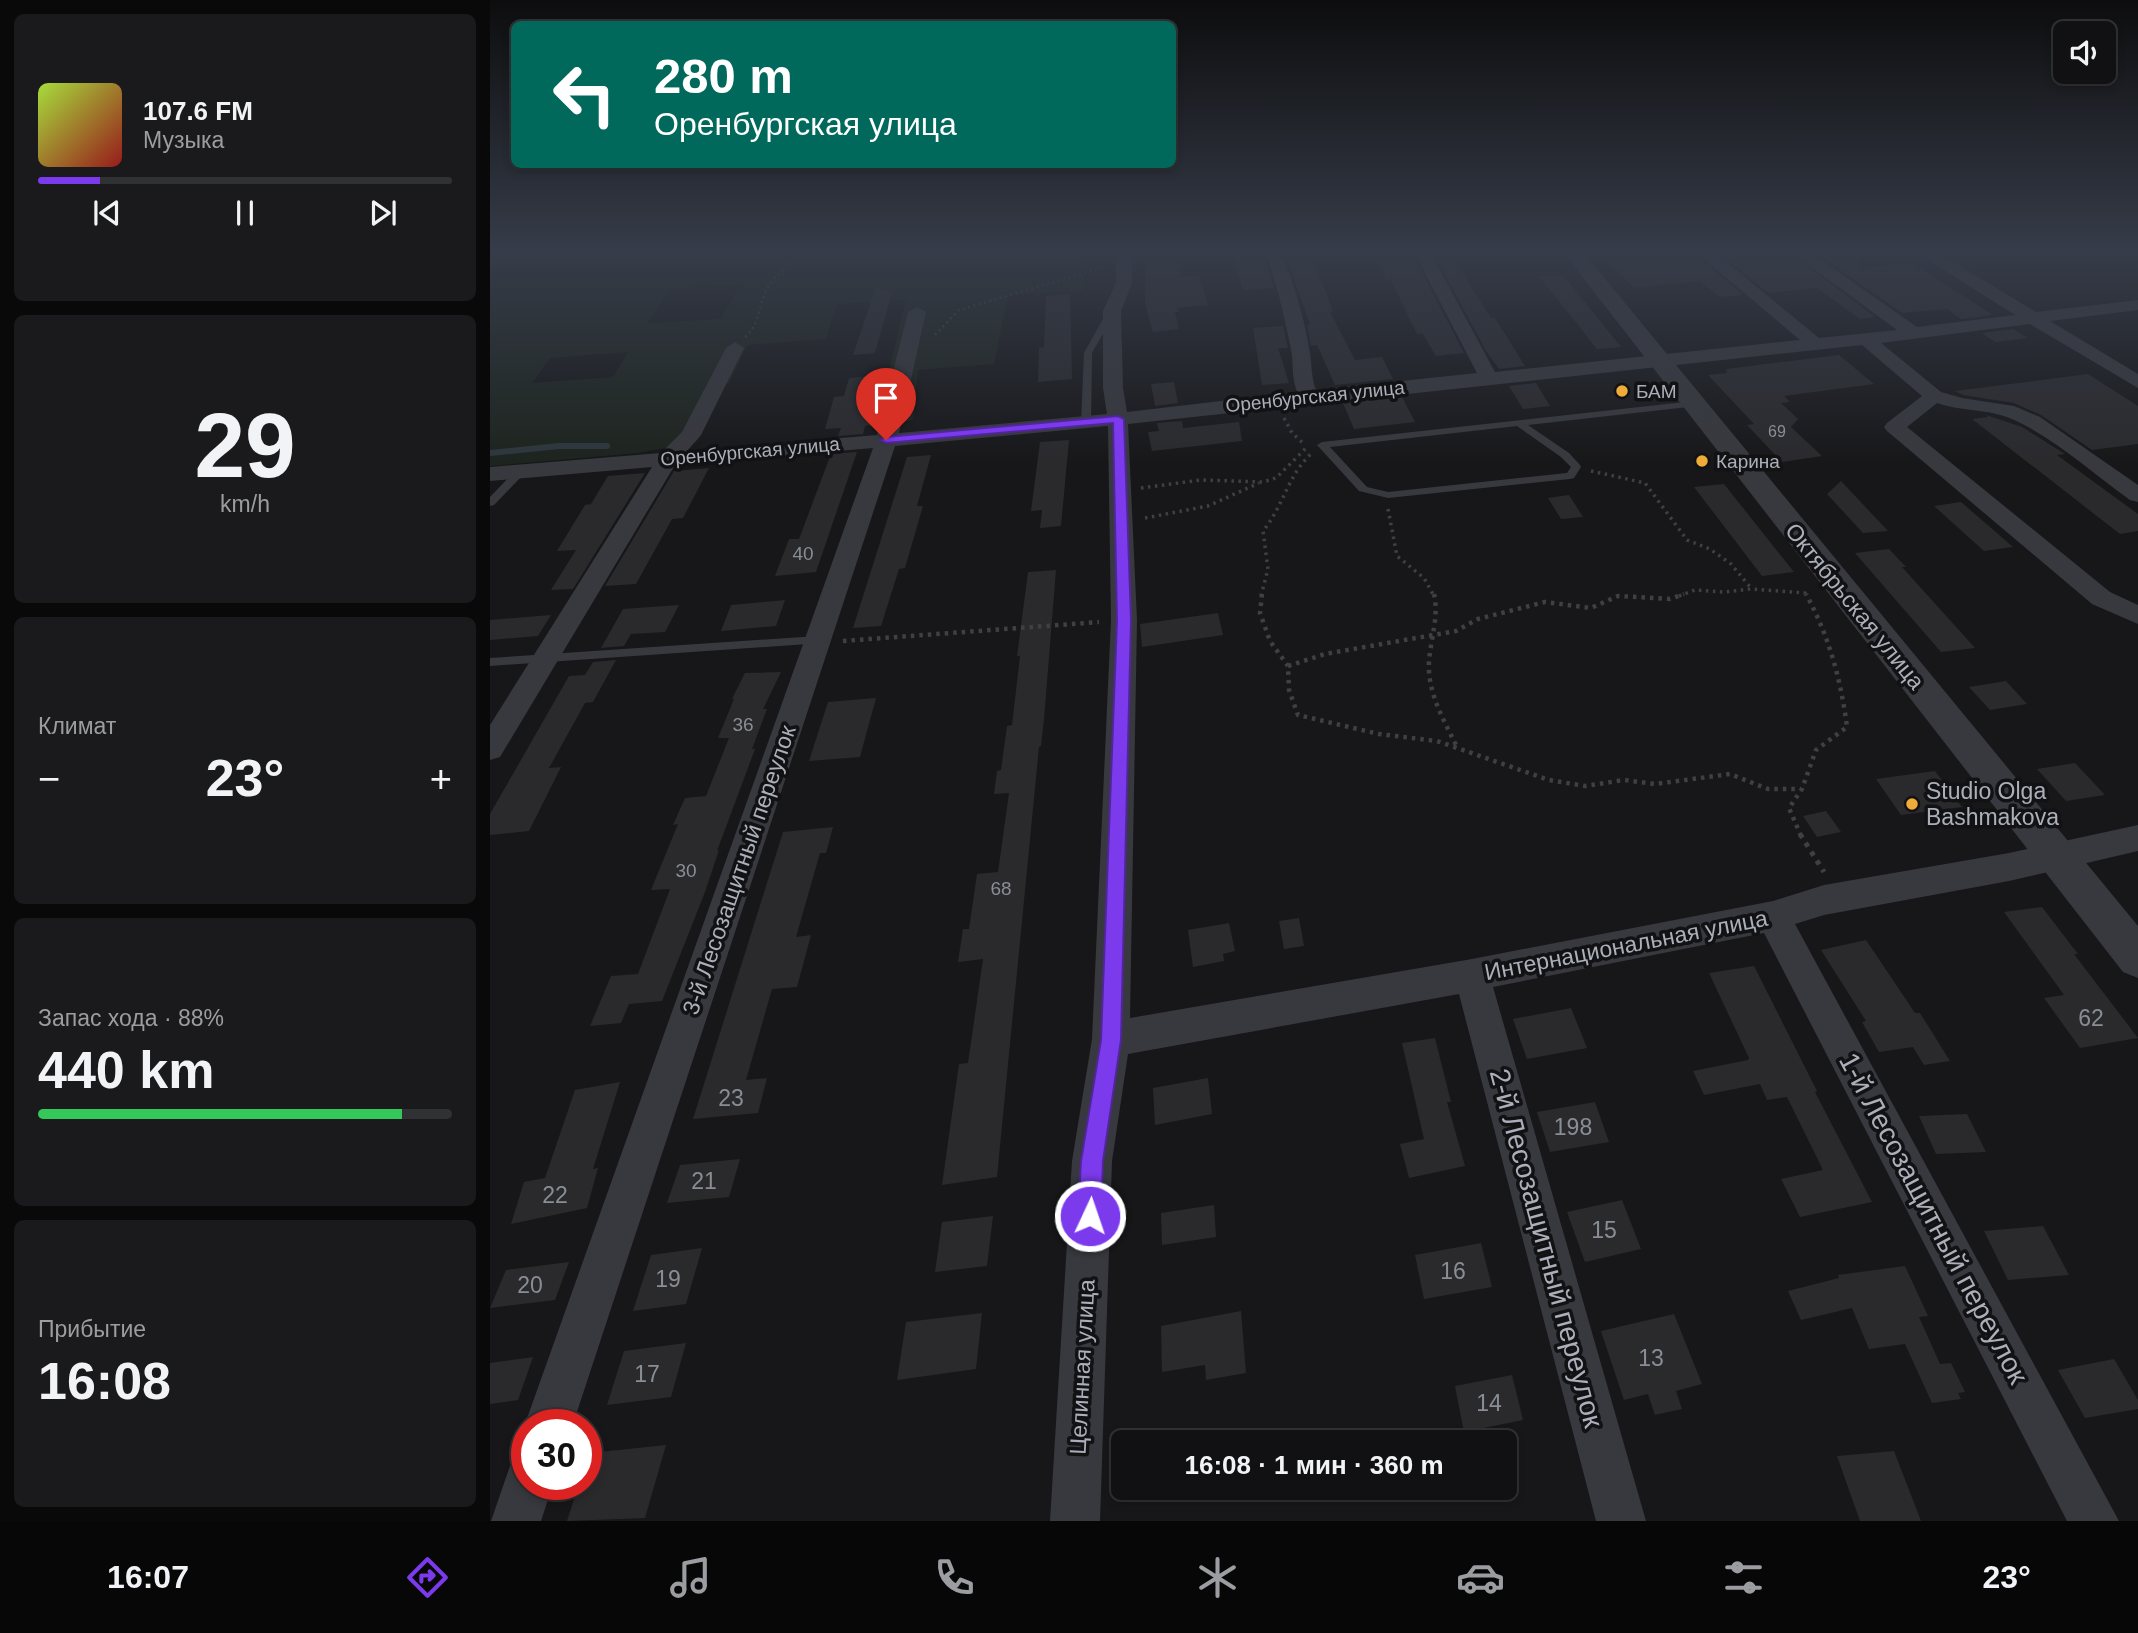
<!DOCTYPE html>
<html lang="ru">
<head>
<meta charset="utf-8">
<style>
	:root { --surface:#111113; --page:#1a1a1c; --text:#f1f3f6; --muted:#9c9da0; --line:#303133; --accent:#7c3aed }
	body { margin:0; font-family:Arial,sans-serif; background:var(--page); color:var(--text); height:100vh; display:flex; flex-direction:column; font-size:26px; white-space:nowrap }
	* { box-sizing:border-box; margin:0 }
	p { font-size:23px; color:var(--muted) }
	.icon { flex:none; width:38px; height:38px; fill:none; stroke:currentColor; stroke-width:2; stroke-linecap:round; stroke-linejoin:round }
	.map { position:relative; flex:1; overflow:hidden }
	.drawer { display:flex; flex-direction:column; gap:14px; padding:14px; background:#09090a; width:490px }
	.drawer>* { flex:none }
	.guide { position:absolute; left:21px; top:21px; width:665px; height:147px; border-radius:10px; box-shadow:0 4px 10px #0003,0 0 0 2px var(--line); background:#00695c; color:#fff; overflow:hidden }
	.buttons { position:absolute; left:1563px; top:21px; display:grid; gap:14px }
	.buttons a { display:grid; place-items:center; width:63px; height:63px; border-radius:10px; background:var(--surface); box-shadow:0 4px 10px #0003,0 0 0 2px var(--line); font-size:35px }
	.speed { position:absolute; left:21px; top:1409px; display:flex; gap:14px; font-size:35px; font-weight:700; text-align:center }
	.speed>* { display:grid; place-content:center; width:91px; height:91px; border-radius:50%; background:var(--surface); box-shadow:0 4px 10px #0003,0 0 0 2px var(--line); line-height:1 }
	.speed .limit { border:10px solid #d22; background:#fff; color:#111 }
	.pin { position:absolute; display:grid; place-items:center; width:60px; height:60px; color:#fff; margin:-72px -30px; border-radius:50% 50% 50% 0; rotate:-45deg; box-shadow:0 0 7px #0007 }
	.pin .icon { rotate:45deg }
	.me { position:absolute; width:77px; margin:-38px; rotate:3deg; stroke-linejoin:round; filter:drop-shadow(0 0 5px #0008) }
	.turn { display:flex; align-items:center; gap:24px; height:147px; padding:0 28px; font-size:32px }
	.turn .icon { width:91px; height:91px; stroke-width:2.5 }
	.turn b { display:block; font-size:49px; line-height:60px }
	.big { font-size:52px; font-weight:700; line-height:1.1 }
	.drawer .widget { flex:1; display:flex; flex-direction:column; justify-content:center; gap:10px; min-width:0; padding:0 24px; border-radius:10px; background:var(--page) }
	.drawer .dial { align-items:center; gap:0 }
	.dial b { font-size:91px; line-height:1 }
	.song { display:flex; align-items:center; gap:21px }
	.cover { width:84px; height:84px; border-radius:10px; background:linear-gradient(135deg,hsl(80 70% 55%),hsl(0 70% 35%)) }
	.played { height:7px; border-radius:4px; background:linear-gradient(90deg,var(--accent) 15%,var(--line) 15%) }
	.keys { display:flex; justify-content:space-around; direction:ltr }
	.heat { display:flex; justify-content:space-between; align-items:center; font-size:38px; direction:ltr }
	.charge { height:10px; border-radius:5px; background:linear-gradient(90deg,#34c759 88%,var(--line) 0) }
	.trip { position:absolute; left:621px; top:1430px; width:406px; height:70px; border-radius:10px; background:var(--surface); box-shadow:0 4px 10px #0003,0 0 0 2px var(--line); font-weight:700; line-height:70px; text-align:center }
	.dock { display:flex; height:112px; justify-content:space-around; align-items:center; background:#070708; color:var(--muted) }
	.dock .icon { width:49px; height:49px }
	.dock .on { color:var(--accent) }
	.dock b { font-size:32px; color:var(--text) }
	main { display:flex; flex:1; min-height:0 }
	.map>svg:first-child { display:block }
</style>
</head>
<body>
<main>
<section class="drawer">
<div class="widget">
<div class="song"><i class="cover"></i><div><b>107.6 FM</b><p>Музыка</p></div></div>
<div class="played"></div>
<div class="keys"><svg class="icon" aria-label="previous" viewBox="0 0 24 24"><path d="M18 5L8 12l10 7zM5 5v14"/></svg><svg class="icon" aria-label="pause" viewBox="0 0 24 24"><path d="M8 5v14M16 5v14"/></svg><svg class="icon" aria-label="next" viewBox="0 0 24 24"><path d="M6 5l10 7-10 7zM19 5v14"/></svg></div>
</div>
<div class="widget dial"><b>29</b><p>km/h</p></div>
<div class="widget"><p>Климат</p>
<div class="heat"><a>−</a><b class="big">23°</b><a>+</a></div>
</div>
<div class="widget"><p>Запас хода · 88%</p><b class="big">440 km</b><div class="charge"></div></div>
<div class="widget"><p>Прибытие</p><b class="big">16:08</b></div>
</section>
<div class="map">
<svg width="1648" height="1521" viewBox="0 0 1648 1521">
	<rect width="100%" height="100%" fill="#171719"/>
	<path fill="#1d241e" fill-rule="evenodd" d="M0,252H593L595,291L518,295L504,364L428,370L423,420L385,426L416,300L347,304L336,339L257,345L239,383H234L206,442L148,453L0,466ZM250,285L231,319L158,323L180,289ZM138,352L123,377L42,383L60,358Z"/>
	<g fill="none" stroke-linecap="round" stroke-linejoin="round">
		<polyline stroke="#2d373d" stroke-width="6" points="0,453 69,446 117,446"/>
	</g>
	<g fill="#2a2a2d">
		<polygon points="655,252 679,252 681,263 690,263 690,277 709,276 718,305 688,308 689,312 685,312 689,329 663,332 655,303"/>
		<polygon points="794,252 820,252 843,311 840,312 865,360 892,357 903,379 845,385 827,345 821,346 817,325 820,324"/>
		<polygon points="1229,252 1299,252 1385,317 1370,319 1327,288 1278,293"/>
		<polygon points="1325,252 1369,252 1369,268 1422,263 1503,315 1471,319 1457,309 1412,313"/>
		<polygon points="773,253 784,288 753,290 743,256"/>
		<polygon points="1205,255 1253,295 1229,297 1210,281 1144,288 1117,261"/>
		<polygon points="915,256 920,263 927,263 974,353 946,356 933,334 927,334 901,280 896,280 886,258"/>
		<polygon points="964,260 1001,318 1005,318 1035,366 1009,369 996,351 948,261"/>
		<polygon points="1073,275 1101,310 1131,347 1107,349 1049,276"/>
		<polygon points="386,287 402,292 385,353 363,355"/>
		<polygon points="580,294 582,379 548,382 549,348 554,347 556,296"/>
		<polygon points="793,326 798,348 788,348 799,383 772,385 763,328"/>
		<polygon points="1523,329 1538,338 1505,342 1492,333"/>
		<polygon points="1349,355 1384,384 1294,396 1300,402 1291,403 1308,419 1301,427 1332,456 1292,462 1257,425 1264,424 1218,375 1237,373 1236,369"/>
		<polygon points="1598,374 1648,406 1648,444 1602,450 1551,415 1524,403 1473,395 1465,391"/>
		<polygon points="396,375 383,425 375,426 373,434 348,436 351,428 335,429 344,397 354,396 359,378"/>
		<polygon points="684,382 688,403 665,406 661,384"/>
		<polygon points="1046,383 1060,406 1033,409 1019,386"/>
		<polygon points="912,397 925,422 864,429 853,403"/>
		<polygon points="1496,415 1532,427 1575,454 1567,455 1648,514 1648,531 1630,534 1482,419 1498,417"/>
		<polygon points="692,421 693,428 749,422 752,441 662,451 658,432 669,431 667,423"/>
		<polygon points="579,440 571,526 550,528 552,510 541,511 550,442"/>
		<polygon points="367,452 326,572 285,576 299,539 309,539 341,454"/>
		<polygon points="441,455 427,506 433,506 415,568 409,569 391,626 363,628 417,457"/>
		<polygon points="219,468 193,518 182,519 146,584 115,586 184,471"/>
		<polygon points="155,473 83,589 61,590 86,550 67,551 95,505 101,504 118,476"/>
		<polygon points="1351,481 1398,531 1373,533 1337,494"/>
		<polygon points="1234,484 1304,572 1272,576 1204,487"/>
		<polygon points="1079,495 1093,517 1071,519 1058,498"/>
		<polygon points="1471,502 1523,547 1494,551 1444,506"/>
		<polygon points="1399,549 1416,567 1412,567 1485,648 1451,652 1365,553"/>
		<polygon points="566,570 554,719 551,746 549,747 507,1177 452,1185 469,1064 478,1063 493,959 468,962 473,929 479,929 487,874 508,872 519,793 504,794 507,771 511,770 517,726 522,725 530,656 527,656 538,572"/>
		<polygon points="295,600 286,626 231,631 241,605"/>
		<polygon points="189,605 175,632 141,634 134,646 111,648 133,609"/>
		<polygon points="728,613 733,635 652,647 650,624"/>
		<polygon points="61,615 48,636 0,640 0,620"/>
		<polygon points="126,660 103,702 95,703 59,768 71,767 39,831 0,835 0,814 79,676 95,675 103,662"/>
		<polygon points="291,672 273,709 277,709 262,749 265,749 227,851 229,850 215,892 172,1001 139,1004 131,1023 100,1026 121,976 148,974 180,889 161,890 188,824 183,825 195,798 216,796 239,738 228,738 244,699 242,699 255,673"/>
		<polygon points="1516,681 1537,704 1500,710 1479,687"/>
		<polygon points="386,698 370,757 319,761 338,702"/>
		<polygon points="1585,763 1615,795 1576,801 1547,769"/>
		<polygon points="1445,771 1472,807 1411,815 1386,779"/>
		<polygon points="1336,811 1351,832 1327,837 1313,816"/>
		<polygon points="343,827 336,853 330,853 306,937 321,935 307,987 282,989 256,1080 277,1078 268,1113 203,1119 293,832"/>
		<polygon points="1552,907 1588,954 1584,954 1648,1038 1590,1048 1554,998 1574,995 1514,912"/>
		<polygon points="809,918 814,946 794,949 789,921"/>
		<polygon points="739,923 745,951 733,954 734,961 703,967 698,930"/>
		<polygon points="1376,940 1425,1013 1430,1013 1460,1061 1434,1065 1423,1047 1389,1052 1372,1022 1376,1021 1331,950"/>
		<polygon points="1264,966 1327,1091 1325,1092 1382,1202 1310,1217 1291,1179 1333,1170 1297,1097 1277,1100 1270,1084 1214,1095 1203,1071 1258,1060 1259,1058 1219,973"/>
		<polygon points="1081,1008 1097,1048 1037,1059 1023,1019"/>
		<polygon points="945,1038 961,1102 957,1102 975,1166 919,1178 910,1144 934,1139 912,1043"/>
		<polygon points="718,1078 722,1114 665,1125 663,1088"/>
		<polygon points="130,1082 103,1169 108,1168 97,1208 21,1224 34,1182 55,1178 85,1090"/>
		<polygon points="1105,1102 1119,1142 1060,1152 1047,1112"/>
		<polygon points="1477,1114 1496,1152 1446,1154 1429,1116"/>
		<polygon points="250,1159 239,1197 177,1203 190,1165"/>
		<polygon points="1132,1200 1151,1249 1095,1262 1077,1212"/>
		<polygon points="724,1205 726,1237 672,1245 671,1213"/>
		<polygon points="503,1216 497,1266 445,1272 452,1222"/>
		<polygon points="1553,1226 1579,1275 1518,1280 1494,1231"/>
		<polygon points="991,1243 1002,1287 934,1299 925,1255"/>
		<polygon points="212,1248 196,1304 143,1311 161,1255"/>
		<polygon points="79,1262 65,1300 0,1308 16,1270"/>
		<polygon points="1415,1266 1438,1316 1429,1317 1450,1364 1461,1363 1475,1392 1468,1393 1471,1399 1442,1403 1415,1344 1379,1349 1362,1308 1311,1320 1298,1291 1349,1278 1348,1275"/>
		<polygon points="751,1311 756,1373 716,1380 715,1365 672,1372 671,1326"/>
		<polygon points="492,1313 486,1369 407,1380 416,1322"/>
		<polygon points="1184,1314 1212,1384 1186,1391 1192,1409 1165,1415 1158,1394 1134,1400 1111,1331"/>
		<polygon points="196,1343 181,1397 117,1405 134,1351"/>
		<polygon points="43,1357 28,1400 0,1404 0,1363"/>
		<polygon points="1624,1359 1648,1400 1648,1409 1595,1418 1568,1370"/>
		<polygon points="1022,1375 1033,1420 974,1432 965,1386"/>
		<polygon points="176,1445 155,1518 77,1521 89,1484 96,1484 96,1464 100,1453"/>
		<polygon points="1404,1451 1431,1521 1370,1521 1347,1456"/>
	</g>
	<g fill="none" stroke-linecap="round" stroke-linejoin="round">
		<g stroke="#3e4045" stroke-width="2.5" stroke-dasharray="2 3.5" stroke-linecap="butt">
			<polyline points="445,335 469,310 615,267"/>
			<path d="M255,337C271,324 268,304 278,287C287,271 305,262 320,252"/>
		</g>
		<g stroke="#3e4045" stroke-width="3.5" stroke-dasharray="2.5 4.5" stroke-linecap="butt">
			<polyline points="794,418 802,433 814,444"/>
			<polyline points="1101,471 1155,483 1197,540 1220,549 1241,564 1261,588"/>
			<polyline points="651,488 711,480 773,482 786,478 817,447"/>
			<polyline points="898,509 907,556 934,578 944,596"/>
			<polyline points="655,518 718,506 769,483"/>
			<path d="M771,596L778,569L773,531C793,507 798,475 821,454"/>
			<polyline points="1189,596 1205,590 1234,592 1261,589 1315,593 1317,596"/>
		</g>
		<g stroke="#3e4045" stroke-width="4.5" stroke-dasharray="3.5 5" stroke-linecap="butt">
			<polyline points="772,594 770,613 780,641 798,666 799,690 808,715 889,734 947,741 1059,780 1095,786 1134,780 1165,784 1240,774 1278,789 1311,789"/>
			<path d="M944,594C949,616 941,638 939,661C937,691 953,719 966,745"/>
			<polyline points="353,641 609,622"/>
			<polyline points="798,666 835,654 966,631 988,619 1055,602 1101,608 1128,596 1180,599 1194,594"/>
			<path d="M1311,836L1299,808L1312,789L1326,750L1357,727C1351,680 1339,636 1316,594"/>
		</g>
		<polyline stroke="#3e4045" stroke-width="5" stroke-dasharray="4.5 6" stroke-linecap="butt" points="1310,834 1334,872"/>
		<g fill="#38393e" fill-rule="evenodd">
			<polygon points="618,310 625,312 602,353 601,423 596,426 591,423 594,353"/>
			<path d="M1204,401L1207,402V406L1038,425L1079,453L1090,465L1091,467L1084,478L1080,479L898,498L869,491L827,445L832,442ZM1027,426L1071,457L1081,467L1077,473L898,492L877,487L840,447Z"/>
			<polygon points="30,469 35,472 34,474 4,505 0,506 0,497 26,470"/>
			<polygon points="328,636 334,640 332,643 0,666 0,658"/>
		</g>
		<g fill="#38393e" fill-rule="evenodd">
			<path d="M626,252H642V283L631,311L633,388L637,412L807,392C801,375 804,365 801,349C794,316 787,283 775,252H791C804,283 815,320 820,353C822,366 821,377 826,390L987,373L924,252H940L1005,372L1310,340L1206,252H1224L1329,338L1407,330L1301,252H1320L1427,327L1525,315L1426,252H1446L1546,312L1648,300V310L1560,321L1648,374V388L1540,324L1391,343L1451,392L1472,398L1524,406L1550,417L1648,485V502L1640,500C1602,473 1560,434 1517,417C1495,409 1469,411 1447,403L1417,427L1620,592L1648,605V624L1602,604L1397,431L1394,427L1397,423L1432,396L1372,345L638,424L647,620L640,1018L982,959L1283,901L1334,885L1519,853L1648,825V851L1519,881L1334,915L1305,924L1629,1521H1577L1274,933L1003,987L1156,1521H1106L969,994L638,1054L622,1161L610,1521H560L582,1161L602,1039L621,620L618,426L405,446L83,1424H37V1428L35,1424L383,448L185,465L10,757L0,760V725L162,467L0,481V467L171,453L192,432L236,348L245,342L254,348L211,435L197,451L387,435L418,312L427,307L436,312L409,433L617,414L613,388V311L626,283Z"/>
			<polygon points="37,1460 37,1484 63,1484 51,1521 1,1521 20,1466"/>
		</g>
		<polygon fill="#38393e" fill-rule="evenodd" points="1073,252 1093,252 1648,926 1648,978 1633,972"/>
	</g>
	<linearGradient id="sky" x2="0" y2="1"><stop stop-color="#0d0d0e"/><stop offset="0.54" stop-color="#363c49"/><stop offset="1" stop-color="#363c49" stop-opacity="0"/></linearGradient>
	<rect width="1648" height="465" fill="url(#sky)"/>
	<polygon fill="#7c3aed" stroke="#51269a" stroke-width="2" points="628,416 634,419 641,620 631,1040 613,1161 611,1216 608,1224 600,1227 592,1224 588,1216 591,1161 611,1040 627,620 623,423 396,443 390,440 396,437"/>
	<g fill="#efac39" stroke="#121214" stroke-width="2.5">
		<circle cx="1132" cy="391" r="7"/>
		<circle cx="1212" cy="461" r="7"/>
		<circle cx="1422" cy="804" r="7"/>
	</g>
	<g text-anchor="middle" stroke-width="7" stroke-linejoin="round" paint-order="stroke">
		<g font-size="16" fill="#898d95">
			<text x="1287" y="437">69</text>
		</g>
		<g font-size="19" fill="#aaafb9" stroke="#121214" text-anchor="start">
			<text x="1146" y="398">БАМ</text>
			<text x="1226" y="468">Карина</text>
		</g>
		<g font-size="19" fill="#aaafb9" stroke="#121214">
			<text transform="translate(825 396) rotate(-6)" y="7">Оренбургская улица</text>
			<text transform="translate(260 451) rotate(-5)" y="7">Оренбургская улица</text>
		</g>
		<g font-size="19" fill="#898d95">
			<text x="313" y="560">40</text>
			<text x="253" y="731">36</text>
			<text x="196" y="877">30</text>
			<text x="511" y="895">68</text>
		</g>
		<g font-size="23" fill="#aaafb9" stroke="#121214">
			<text transform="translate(1365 606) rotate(51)" y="8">Октябрьская улица</text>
			<text transform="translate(249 870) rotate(-71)" y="8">3-й Лесозащитный переулок</text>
			<text transform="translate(1136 945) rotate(-11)" y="8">Интернациональная улица</text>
			<text transform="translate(592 1367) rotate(-87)" y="8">Целинная улица</text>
		</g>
		<g font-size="23" fill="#aaafb9" stroke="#121214" text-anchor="start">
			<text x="1436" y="799">Studio Olga<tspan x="1436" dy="26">Bashmakova</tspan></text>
		</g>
		<g font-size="23" fill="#898d95">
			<text x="1601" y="1026">62</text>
			<text x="241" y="1106">23</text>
			<text x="1083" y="1135">198</text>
			<text x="214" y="1189">21</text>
			<text x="65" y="1203">22</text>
			<text x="1114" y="1238">15</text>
			<text x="963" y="1279">16</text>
			<text x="178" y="1287">19</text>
			<text x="40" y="1293">20</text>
			<text x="1161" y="1366">13</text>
			<text x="157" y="1382">17</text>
			<text x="999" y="1411">14</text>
		</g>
		<g font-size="28" fill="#aaafb9" stroke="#121214">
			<text transform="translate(1444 1218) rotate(62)" y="10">1-й Лесозащитный переулок</text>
			<text transform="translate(1057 1248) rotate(75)" y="10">2-й Лесозащитный переулок</text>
		</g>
	</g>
</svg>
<div class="buttons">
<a><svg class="icon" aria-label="sound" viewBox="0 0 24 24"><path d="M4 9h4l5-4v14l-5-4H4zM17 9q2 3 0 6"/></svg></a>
</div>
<div class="speed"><div class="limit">30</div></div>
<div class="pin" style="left:396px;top:440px;background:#d93025"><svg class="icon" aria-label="arrive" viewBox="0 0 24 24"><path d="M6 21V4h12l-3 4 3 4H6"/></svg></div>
<svg class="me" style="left:600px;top:1216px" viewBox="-20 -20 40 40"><circle r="17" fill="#7c3aed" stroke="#fff" stroke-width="3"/><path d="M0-11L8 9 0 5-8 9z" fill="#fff"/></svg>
<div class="trip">16:08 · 1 мин · 360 m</div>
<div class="guide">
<div class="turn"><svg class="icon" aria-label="left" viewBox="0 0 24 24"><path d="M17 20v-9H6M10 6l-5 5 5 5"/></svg><div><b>280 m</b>Оренбургская улица</div></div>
</div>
</div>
</main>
<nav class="dock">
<b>16:07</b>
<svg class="icon on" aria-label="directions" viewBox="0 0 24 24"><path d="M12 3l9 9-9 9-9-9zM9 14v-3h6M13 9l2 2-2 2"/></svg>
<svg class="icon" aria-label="music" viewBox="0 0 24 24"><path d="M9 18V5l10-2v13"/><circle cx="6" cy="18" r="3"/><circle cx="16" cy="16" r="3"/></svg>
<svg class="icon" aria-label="phone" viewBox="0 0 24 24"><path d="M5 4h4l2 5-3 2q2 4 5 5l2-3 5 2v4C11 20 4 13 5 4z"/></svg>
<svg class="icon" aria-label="climate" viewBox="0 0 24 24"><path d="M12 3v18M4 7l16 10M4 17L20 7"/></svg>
<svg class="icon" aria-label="car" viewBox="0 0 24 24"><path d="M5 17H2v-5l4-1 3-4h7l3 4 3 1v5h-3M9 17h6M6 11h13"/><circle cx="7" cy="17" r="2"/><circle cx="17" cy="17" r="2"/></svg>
<svg class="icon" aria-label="filters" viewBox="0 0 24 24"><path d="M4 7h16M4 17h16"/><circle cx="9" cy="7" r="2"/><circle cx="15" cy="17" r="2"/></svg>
<b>23°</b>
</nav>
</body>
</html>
